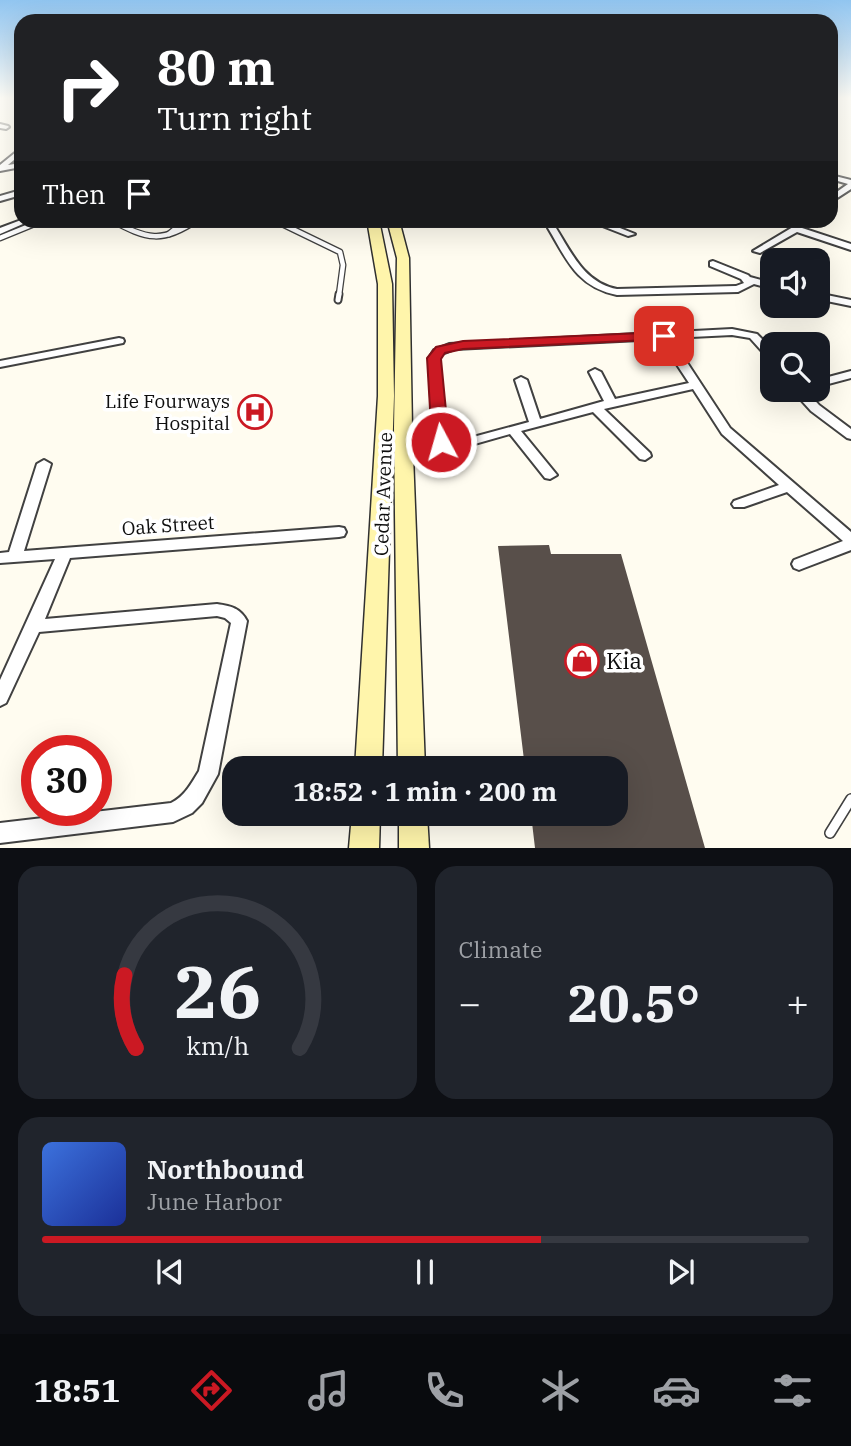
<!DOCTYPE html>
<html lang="en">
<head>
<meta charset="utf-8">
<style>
	:root { --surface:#171b24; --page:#20242c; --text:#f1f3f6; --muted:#9ea1a6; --line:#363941; --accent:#cb1923 }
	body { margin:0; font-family:"IBM Plex Serif",serif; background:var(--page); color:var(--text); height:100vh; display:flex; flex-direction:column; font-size:26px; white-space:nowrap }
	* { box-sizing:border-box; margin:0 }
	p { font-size:23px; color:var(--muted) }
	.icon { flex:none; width:38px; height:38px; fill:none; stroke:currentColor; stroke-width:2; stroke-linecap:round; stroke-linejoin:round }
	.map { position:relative; height:848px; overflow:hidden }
	.side { display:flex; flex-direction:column; gap:18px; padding:18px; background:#0d0f14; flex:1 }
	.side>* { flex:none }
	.banner { position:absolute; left:14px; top:14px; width:824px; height:214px; border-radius:21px; box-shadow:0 7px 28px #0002; background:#202124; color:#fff; overflow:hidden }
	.fabs { position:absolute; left:760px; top:248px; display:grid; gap:14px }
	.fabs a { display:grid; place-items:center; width:70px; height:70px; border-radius:14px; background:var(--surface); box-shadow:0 7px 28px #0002; font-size:35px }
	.speed { position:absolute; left:21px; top:735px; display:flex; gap:14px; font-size:35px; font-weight:700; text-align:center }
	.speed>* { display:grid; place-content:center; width:91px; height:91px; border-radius:50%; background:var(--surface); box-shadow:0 7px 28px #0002; line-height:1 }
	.speed .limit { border:10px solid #d22; background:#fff; color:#111 }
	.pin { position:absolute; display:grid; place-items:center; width:60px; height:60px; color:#fff; margin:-30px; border-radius:14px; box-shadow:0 4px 10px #0006 }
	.me { position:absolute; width:77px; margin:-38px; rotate:354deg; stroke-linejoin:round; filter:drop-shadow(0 0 5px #0008) }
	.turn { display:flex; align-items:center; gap:24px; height:147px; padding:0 28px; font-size:32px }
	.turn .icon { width:91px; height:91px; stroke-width:2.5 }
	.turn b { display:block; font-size:49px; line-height:60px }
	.then { display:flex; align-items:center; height:66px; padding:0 28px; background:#0003; gap:14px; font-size:26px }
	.big { font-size:52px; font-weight:700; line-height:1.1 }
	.side .widget { flex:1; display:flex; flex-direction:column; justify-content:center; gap:10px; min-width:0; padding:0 24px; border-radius:21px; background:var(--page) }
	.side .dial { align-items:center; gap:0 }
	.dial svg { height:182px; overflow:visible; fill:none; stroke:var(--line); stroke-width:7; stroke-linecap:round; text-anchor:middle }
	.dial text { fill:var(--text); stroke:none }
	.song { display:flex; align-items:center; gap:21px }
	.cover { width:84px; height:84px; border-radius:10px; background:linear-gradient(135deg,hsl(220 70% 55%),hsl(230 70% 35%)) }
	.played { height:7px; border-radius:4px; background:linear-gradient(90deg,var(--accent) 65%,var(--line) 65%) }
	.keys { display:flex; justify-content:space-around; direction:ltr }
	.heat { display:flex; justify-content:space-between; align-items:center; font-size:38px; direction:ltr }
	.side .tiles { flex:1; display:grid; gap:18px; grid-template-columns:1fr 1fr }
	.widget:last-child { grid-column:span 2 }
	.trip { position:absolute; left:222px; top:756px; width:406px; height:70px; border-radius:21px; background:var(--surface); box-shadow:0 7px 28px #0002; font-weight:700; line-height:70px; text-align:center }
	.tab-bar { display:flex; height:112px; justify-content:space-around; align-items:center; background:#090b0e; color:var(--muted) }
	.tab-bar .icon { width:49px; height:49px }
	.tab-bar .selected { color:var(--accent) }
	.tab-bar b { font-size:32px; color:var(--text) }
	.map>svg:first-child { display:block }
</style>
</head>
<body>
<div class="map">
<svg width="851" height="848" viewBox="0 0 851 848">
	<rect width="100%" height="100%" fill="#fffcf0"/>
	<polygon fill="#584f4a" points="549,545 551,554 621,554 705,848 535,848 531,814 616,814 616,768 525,768 498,546"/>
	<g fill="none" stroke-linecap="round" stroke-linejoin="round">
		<g stroke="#414141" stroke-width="7">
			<g id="lane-far2">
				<path d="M111,220C147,239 162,244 197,220"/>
				<polyline points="274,220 340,252 343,265 339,295"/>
				<polyline points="169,234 186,220"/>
				<polyline points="0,238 44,220"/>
			</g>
		</g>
		<g stroke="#414141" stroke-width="9">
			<polyline id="lane-far1" points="338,300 339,294"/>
		</g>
		<g stroke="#414141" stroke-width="12">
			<polyline id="lane" points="830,833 851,799"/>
		</g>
		<g stroke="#414141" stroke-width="4">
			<g id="street">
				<polygon points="15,99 21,99 21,101 16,100"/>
				<polygon points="0,124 8,126 9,127 6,129 0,128"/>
				<polygon points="21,148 21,154 8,165 21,163 21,167 0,171 0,165"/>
				<polygon points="831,175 851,180 851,189 831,202 831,196 848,184 831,179"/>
				<polygon points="21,190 21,195 0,201 0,196"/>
				<polygon points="21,220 32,220 0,234 0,228"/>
				<path d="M548,220H556V228C572,254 585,283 617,289L736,286L744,283L741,279L710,266V262L713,261L748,275L750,277L772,283V289L754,284L738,292L617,295C577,287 567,260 548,228Z"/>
				<polygon points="587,220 600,220 635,234 628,236"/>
				<polygon points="793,227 799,227 851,244 851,250 797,232 760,253 753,251"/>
				<polygon points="817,293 851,300 851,306 817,299"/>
				<path d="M732,329L757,334L772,349V359L768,358L750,338L732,335L671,338L730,428L851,532V550L804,568L799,570L794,568L792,564L794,560L843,541L787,492L744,507H734L732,504L734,501L779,485L722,434L693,389L604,409L650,453L651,456L645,460L640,459L593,412L521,431L557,475L550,479L545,478L510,434L450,451L439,447L433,438L429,358L434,350L449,344ZM660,339L689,383L615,399L601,372L595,369L589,372L604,401L540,419L527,380L521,377L515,380L529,422L451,443L445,438L439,358L442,354L455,349Z"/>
				<polygon points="119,338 123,339 124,341 123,343 0,367 0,361"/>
				<polygon points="851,371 851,378 817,387 817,380"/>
				<polygon points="792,390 805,390 819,405 851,429 851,439 847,438 811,411"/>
				<path d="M44,460L51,464L24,551L339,527L344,528L346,532L344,536L339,537L70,558L45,619L217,604C231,606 240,608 247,621L218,774L202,803L192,813L173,822L0,843V823L171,803C185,796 191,784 199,771L231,623L225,618L217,616L39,632L6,703L0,706V680L55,559L0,563V553L9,552L37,464Z"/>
			</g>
		</g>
		<g stroke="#303030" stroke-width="3">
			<g id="secondary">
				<polygon points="367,220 379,220 392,284 394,396 382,768 355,768 378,396 378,284"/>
				<polygon points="387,220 399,220 409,258 412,428 425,768 398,768 394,428 397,258"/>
				<polygon points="352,814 380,814 379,848 349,848"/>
				<polygon points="399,814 427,814 429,848 399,848"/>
			</g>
		</g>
		<use href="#lane-far2" stroke="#fff" stroke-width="4.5"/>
		<use href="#lane-far1" stroke="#fff" stroke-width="5"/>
		<use href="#lane" stroke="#fff" stroke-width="9"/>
		<use href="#street" fill="#fff" fill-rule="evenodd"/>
		<use href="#secondary" fill="#fff5ab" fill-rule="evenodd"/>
	</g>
	<linearGradient id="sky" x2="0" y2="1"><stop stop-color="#91c5f0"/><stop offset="0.45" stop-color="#fffef8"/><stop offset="1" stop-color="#fffef8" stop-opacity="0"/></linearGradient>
	<rect width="851" height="218" fill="url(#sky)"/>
	<polygon fill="#cb1923" stroke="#841017" stroke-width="2" points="664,332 668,333 668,339 463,349 445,353 441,359 449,442 441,447 432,442 427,358 436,347 463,341"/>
	<defs>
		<g id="hospital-ring" transform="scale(1.75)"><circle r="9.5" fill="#fff" stroke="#cb1923" stroke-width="1.5"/><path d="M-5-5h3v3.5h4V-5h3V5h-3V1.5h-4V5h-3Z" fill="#cb1923"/></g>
		<g id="shop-ring" transform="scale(1.75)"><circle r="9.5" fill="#fff" stroke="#cb1923" stroke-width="1.5"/><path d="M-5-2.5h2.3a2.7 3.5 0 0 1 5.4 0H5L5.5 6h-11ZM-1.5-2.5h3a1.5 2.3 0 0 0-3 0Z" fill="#cb1923"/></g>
	</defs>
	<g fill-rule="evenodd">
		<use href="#hospital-ring" x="255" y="412"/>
		<use href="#shop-ring" x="582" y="661"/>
	</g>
	<g text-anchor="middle" stroke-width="7" stroke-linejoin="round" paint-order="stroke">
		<g font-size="19" fill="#0e0e0e" stroke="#fff" text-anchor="end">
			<text x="230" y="408">Life Fourways<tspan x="230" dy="22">Hospital</tspan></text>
		</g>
		<g font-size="19" fill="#0e0e0e" stroke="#fff">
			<text transform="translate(383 494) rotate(-88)" y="7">Cedar Avenue</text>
			<text transform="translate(168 525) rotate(-4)" y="7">Oak Street</text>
		</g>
		<g font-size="23" fill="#0e0e0e" stroke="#fff" text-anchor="start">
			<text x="606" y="669">Kia</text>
		</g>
	</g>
</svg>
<div class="fabs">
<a><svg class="icon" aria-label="sound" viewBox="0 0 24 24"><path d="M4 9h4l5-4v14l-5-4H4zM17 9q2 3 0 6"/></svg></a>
<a><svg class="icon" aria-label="search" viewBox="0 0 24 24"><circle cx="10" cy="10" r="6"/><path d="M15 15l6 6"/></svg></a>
</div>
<div class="speed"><div class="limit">30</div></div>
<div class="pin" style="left:664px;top:336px;background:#d93025"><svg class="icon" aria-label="arrive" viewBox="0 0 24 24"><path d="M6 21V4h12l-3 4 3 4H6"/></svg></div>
<svg class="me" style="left:441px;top:442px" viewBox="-20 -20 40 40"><circle r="17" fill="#cb1923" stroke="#fff" stroke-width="3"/><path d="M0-11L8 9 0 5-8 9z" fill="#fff"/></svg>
<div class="trip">18:52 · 1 min · 200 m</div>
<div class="banner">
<div class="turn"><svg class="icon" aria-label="right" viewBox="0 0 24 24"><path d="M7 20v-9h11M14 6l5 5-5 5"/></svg><div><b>80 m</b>Turn right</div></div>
<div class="then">Then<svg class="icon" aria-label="arrive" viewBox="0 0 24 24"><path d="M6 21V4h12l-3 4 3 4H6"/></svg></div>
</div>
</div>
<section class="side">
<div class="tiles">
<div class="widget dial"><svg viewBox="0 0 100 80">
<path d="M14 69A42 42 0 1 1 86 69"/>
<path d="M14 69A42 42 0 0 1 9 37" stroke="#cb1923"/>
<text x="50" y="56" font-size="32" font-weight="700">26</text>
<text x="50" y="72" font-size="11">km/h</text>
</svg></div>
<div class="widget"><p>Climate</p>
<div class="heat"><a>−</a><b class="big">20.5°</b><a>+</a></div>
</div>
<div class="widget">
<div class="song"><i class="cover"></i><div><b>Northbound</b><p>June Harbor</p></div></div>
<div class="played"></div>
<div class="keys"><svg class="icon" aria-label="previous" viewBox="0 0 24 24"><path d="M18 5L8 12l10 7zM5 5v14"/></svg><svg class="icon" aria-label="pause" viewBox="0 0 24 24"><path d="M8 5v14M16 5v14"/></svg><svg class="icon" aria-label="next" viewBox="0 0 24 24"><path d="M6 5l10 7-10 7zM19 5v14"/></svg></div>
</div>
</div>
</section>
<nav class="tab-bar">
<b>18:51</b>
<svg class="icon selected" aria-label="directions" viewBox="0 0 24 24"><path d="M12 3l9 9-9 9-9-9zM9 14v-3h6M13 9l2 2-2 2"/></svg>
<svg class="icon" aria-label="music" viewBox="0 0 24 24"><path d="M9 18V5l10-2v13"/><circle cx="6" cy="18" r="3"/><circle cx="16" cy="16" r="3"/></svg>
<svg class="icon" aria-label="phone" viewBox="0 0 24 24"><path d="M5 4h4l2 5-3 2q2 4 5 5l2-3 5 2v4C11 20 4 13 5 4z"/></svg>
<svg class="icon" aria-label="climate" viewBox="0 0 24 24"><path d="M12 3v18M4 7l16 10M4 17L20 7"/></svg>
<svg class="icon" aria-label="car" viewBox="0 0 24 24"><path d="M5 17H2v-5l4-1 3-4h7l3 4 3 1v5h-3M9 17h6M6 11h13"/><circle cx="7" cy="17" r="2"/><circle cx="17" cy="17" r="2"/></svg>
<svg class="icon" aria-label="filters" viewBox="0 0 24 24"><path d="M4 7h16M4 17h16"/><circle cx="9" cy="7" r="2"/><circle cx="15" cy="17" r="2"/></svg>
</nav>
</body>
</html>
